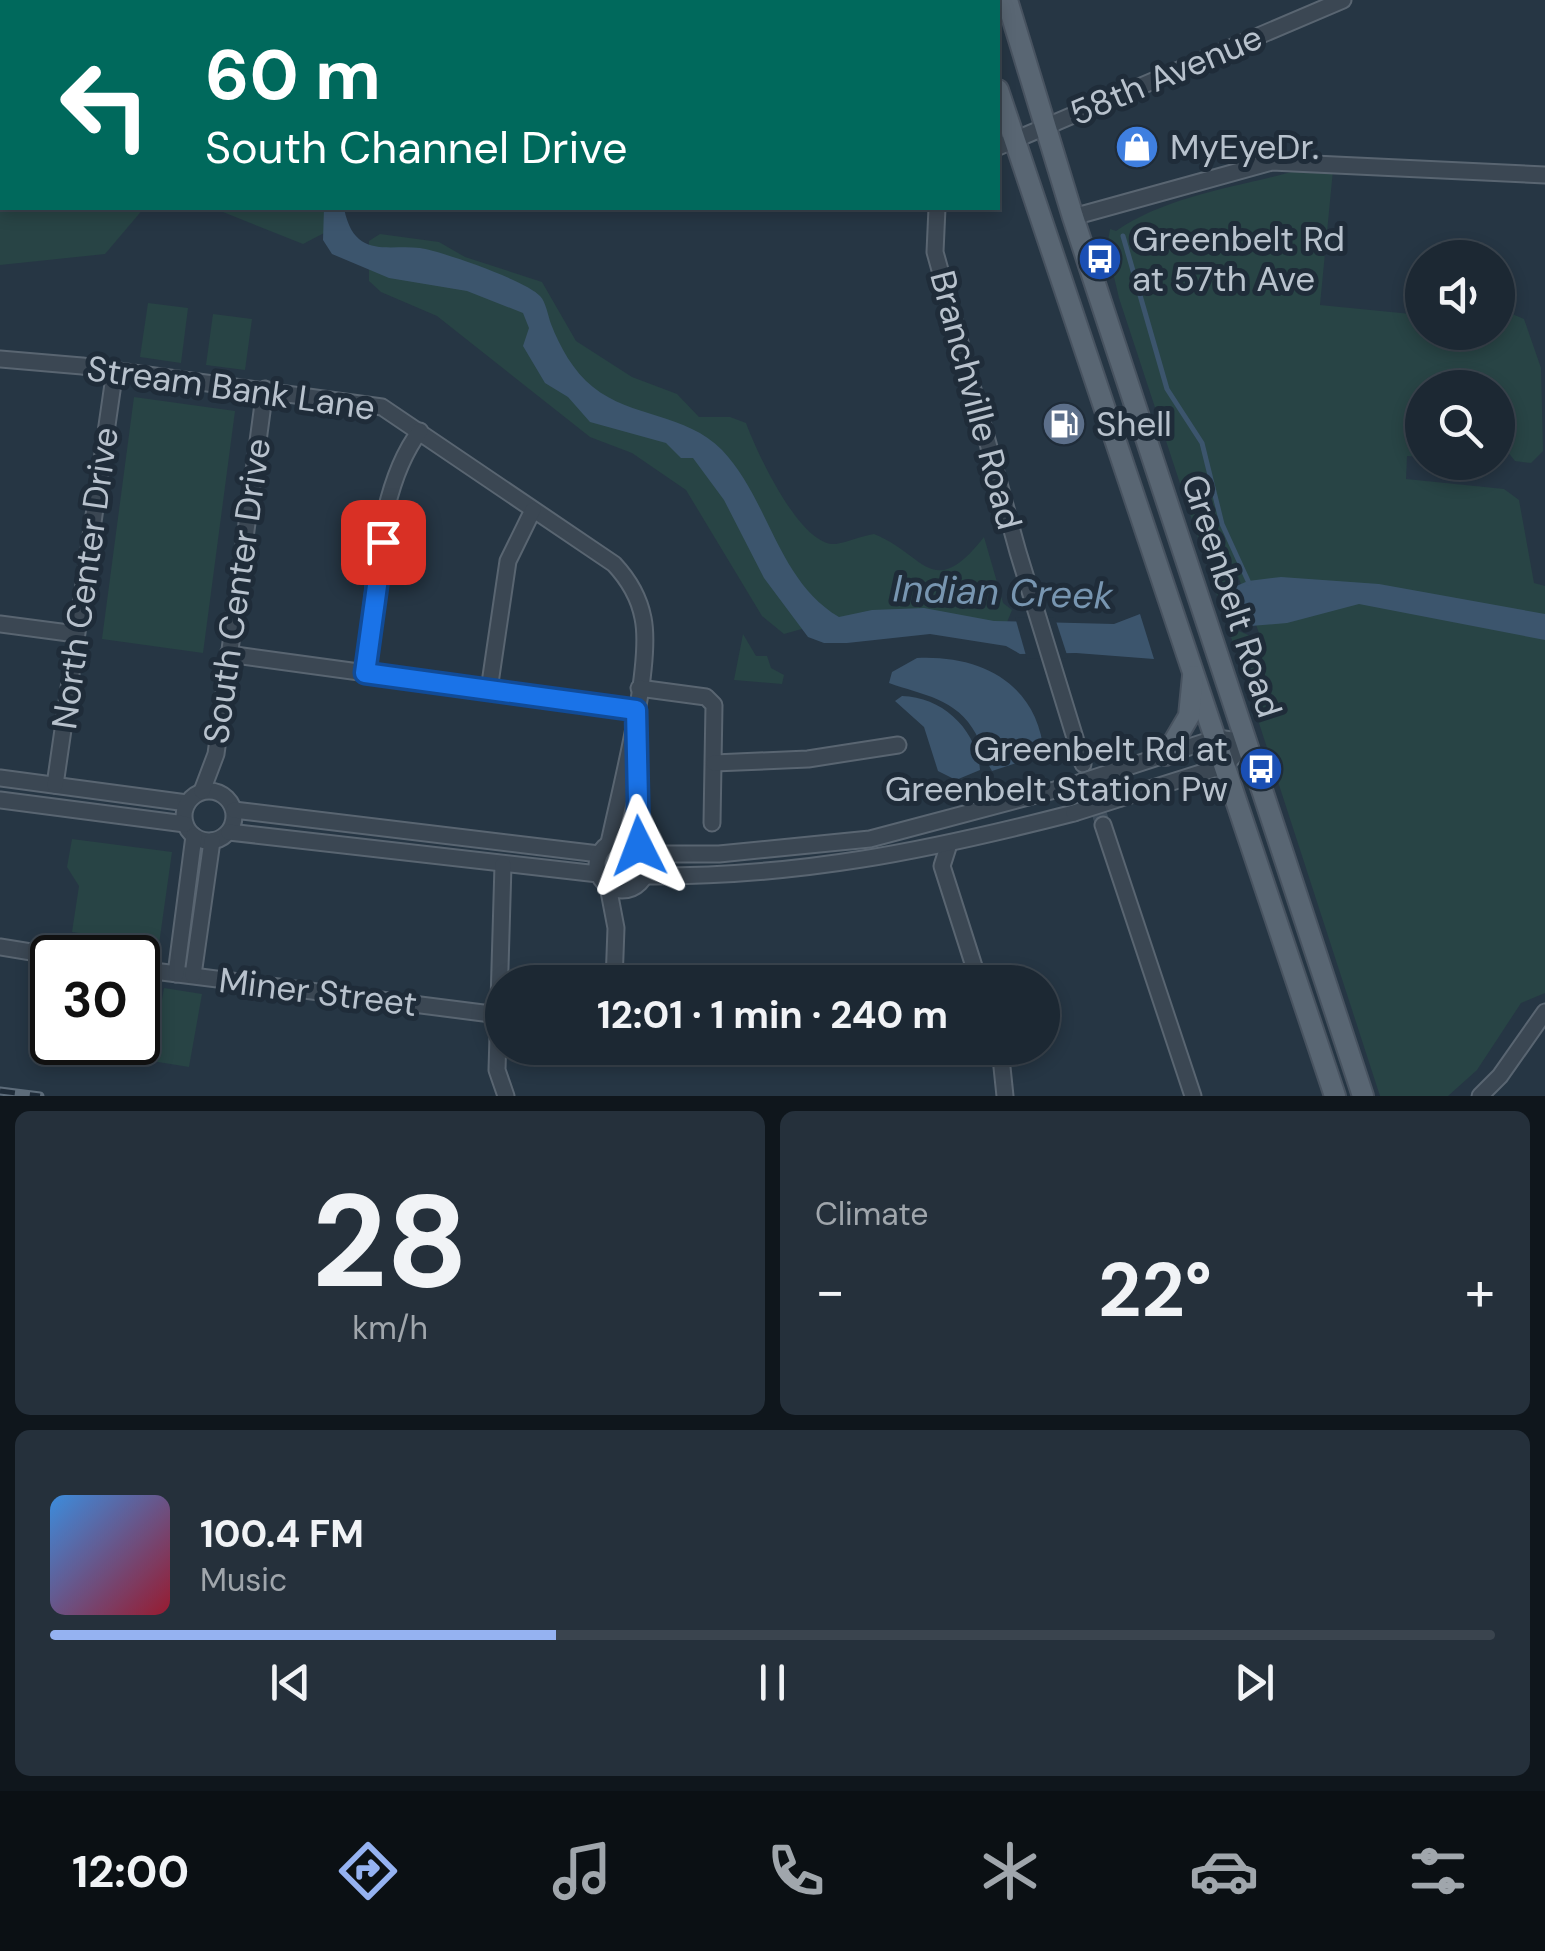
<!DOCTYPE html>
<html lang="en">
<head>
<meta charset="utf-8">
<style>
	:root { --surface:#1c2833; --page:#25303b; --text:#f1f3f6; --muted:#a0a6ac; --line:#3a444e; --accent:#95b2f1 }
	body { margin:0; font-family:"DM Sans",sans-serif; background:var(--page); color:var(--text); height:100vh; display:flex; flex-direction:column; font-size:38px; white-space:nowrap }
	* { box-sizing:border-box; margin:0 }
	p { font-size:32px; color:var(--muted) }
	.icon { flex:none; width:55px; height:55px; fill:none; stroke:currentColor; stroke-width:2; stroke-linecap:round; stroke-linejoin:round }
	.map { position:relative; height:1096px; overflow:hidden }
	.sheet { display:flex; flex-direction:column; gap:15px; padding:15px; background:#0f161c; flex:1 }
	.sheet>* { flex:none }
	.banner { position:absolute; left:0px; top:0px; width:1000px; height:210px; box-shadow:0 5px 15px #0003,0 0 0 2px var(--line); background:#00695c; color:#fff; overflow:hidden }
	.buttons { position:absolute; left:1405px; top:240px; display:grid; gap:20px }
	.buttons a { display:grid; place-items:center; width:110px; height:110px; border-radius:50%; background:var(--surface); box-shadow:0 5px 15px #0003,0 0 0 2px var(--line); font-size:50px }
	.speed { position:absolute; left:30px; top:935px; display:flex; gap:20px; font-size:50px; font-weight:700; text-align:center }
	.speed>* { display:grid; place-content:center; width:130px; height:130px; border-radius:50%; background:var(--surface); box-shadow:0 5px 15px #0003,0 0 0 2px var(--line); line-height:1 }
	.speed .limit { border:5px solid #111; border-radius:15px; background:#fff; color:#111 }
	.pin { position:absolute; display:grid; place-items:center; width:85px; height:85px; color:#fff; margin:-42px; border-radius:20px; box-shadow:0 5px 15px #0006 }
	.me { position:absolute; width:110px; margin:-55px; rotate:357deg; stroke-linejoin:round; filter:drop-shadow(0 0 8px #0008) }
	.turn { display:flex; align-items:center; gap:35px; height:210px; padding:0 40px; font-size:45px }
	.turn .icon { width:130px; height:130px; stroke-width:2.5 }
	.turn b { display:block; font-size:70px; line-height:85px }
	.big { font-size:75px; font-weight:700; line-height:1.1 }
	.sheet .tile { flex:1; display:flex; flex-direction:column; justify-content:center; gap:15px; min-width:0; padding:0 35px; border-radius:15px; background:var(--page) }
	.sheet .dial { align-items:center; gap:0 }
	.dial b { font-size:130px; line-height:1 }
	.song { display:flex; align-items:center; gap:30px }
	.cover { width:120px; height:120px; border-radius:15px; background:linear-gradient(135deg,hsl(210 70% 55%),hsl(350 70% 35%)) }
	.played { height:10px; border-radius:5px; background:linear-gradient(90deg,var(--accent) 35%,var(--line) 35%) }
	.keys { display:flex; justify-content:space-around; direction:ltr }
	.heat { display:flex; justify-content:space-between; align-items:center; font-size:55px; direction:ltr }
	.sheet .tiles { flex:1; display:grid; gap:15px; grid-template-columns:1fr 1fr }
	.tile:last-child { grid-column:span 2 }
	.trip { position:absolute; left:485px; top:965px; width:575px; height:100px; border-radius:50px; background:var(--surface); box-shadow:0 5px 15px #0003,0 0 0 2px var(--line); font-weight:700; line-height:100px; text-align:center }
	.tabs { display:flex; height:160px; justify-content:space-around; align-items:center; background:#0b1014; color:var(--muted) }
	.tabs .icon { width:70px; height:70px }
	.tabs .active { color:var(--accent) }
	.tabs b { font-size:45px; color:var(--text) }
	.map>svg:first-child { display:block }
</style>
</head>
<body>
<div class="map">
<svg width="1545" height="1096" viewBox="0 0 1545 1096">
	<rect width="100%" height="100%" fill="#263644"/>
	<g fill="#284445">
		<polygon points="0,142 2,208 144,208 105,254 0,265"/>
		<path d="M1306,168L1333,170L1320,305L1421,315L1422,332H1498V308L1524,319L1541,368L1543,451L1531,463L1515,461L1498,440V388H1422V457L1407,456L1406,479L1504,489L1519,500L1534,583L1545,586V993L1521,1003L1477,1070L1448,1096H1380L1230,634L1239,631L1262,641L1235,568L1228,572L1226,601L1219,602L1119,298L1107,247L1110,229L1116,231C1169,194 1245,186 1306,168Z"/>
		<polygon points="213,208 327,208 326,232 303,244"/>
		<path d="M380,234L439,242L465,257L542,282L576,341L632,377L677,394L699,417H730L746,423C757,453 801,548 836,544C848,542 861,536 874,534C925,554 932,603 984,537L1003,603L1012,610L1003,632L830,621L784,634L762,616L686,490L632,453L590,437L437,316L381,292L369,281V241Z"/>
		<polygon points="148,303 188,308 181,363 140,357"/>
		<polygon points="213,314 252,319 245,370 206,365"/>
		<polygon points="134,397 235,411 203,653 102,639"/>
		<polygon points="743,634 756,656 767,656 771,668 784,675 782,684 734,680"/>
		<polygon points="72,839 172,852 159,944 72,932 79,886 67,867"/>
		<polygon points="164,988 202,994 189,1067 152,1061"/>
	</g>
	<g fill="#3c556d">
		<path d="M324,208H344C354,260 388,244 420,248C441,251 527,281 540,296C546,302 548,316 551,324C560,347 573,371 593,387C631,418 686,413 722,450C770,501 777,580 839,617L872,610L924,608L994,621L1114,624L1140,614L1154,659L1076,653L1020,654L1006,646L930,634L847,643H824L808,637L764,578L724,500L693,458H681L666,443L590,422L568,397L545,383L523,346L529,328L523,313L467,291L389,278L332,254L323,240Z"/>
		<polygon points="1281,577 1379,584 1545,614 1545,640 1359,604 1287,623 1238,627 1227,590 1248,581"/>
		<path d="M917,658C982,655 1038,684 1044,754L992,771C985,760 982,746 976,734C957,698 922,695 889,683L892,672Z"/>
		<path d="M902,696C943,697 977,730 980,770L956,780L938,771L924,727L895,701Z"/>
	</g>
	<polygon fill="#263644" points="1015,617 1055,618 1068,658 1027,659"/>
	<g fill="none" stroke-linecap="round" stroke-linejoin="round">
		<polyline stroke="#3c556d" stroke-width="5" points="1123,236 1167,389 1202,443 1222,524 1249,583"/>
		<polyline stroke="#3c4b59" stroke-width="15" stroke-dasharray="15 8" stroke-linecap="butt" points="1084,767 1103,825"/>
		<g stroke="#596571" stroke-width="19">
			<g id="minor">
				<polyline points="998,147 1343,0"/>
				<polyline points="937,208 935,252 1018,552 1083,764"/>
				<polyline points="1073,217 1272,162 1545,175"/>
				<path d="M0,359L82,366L382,407L614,564C628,579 639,597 643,618C653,666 620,791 609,843"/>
				<polyline points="0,624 76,634"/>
				<polyline points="228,654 636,710"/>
				<path d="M365,673C375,599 374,491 420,431"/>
				<polyline points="639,688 706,697 714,705 712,823"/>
				<polyline points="489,690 508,561 533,510"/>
				<polyline points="637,735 639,846"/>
				<polyline points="714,763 808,759 898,745"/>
				<polyline points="1112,772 1217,738 1246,742"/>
				<polyline points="0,778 187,803"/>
				<polyline points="55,785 115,370"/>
				<circle cx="209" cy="816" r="25"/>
				<polyline points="202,791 216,754 265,389"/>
				<polyline points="1121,798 1226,765 1246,742"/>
				<polyline points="0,800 185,824"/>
				<polyline points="234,810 599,854"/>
				<polyline points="1103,825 1193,1096"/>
				<polyline points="229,832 598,874"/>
				<circle cx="622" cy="865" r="25"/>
				<polyline points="949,844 942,866 979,982"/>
				<polyline points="645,854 719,854 870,839 1066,787"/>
				<polyline points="503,865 497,1070 506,1096"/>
				<path d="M645,876C799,877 926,851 1074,813"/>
				<polyline points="608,886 616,928 614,982"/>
				<polyline points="0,947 68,958"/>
				<polyline points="138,969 499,1015"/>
				<polyline points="176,974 194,836"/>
				<polyline points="193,975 212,841"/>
				<polyline points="1000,1048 1005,1096"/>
				<polyline points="1480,1096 1500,1076 1545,1012"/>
			</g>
		</g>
		<g stroke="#485360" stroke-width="24">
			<g id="major">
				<polyline points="972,0 973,2"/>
				<polyline points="1007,0 1073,217 1363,1096"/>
				<polyline points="998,90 1335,1096"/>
				<polyline points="1166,755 1189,716 1193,676"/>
			</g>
		</g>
		<use href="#minor" stroke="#3b4753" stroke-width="15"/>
		<use href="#major" stroke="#596673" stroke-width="20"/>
		<g stroke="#5d6c7a" stroke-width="9">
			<polyline id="rail" points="0,1091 40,1096"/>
		</g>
		<use href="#rail" stroke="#1f2c39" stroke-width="5" stroke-dasharray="15" stroke-linecap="butt"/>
		<g stroke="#596571" stroke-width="19" stroke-linecap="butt">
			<g id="minor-bridge">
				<polyline points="1066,787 1112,772"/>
				<polyline points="1074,813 1121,798"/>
			</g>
		</g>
		<use href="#minor-bridge" stroke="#3b4753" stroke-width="15"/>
	</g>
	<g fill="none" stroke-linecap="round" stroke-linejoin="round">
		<g stroke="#114b97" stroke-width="25">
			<polyline id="route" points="383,542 365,673 636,710 639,846"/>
		</g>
		<use href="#route" stroke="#1a73e8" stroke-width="18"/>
	</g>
	<defs>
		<g id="shop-disc" transform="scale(2.25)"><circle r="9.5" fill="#3f7fe0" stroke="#1f2c39"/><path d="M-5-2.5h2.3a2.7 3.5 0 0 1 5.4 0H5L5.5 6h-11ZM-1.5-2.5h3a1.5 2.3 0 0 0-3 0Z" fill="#fff"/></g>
		<g id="bus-disc" transform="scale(2.25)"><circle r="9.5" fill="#1a4fb4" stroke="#1f2c39"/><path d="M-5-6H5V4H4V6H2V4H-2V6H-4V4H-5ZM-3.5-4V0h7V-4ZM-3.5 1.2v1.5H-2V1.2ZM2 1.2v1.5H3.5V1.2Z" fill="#fff"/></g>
		<g id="fuel-disc" transform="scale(2.25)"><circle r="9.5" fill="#5c6f8a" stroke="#1f2c39"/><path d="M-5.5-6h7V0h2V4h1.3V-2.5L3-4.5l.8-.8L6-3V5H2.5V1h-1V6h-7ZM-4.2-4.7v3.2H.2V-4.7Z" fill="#fff"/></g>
	</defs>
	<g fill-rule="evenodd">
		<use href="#shop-disc" x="1137" y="147"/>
		<use href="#bus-disc" x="1100" y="259"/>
		<use href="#fuel-disc" x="1064" y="424"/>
		<use href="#bus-disc" x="1261" y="769"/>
	</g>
	<g text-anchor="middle" stroke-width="10" stroke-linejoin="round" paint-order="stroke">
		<g font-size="35" fill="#b8c2cd" stroke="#1f2c39">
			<text transform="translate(1166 75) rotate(-23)" y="12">58th Avenue</text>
			<text transform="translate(231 388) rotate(8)" y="12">Stream Bank Lane</text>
			<text transform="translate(976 400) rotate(75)" y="12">Branchville Road</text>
			<text transform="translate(85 578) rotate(-82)" y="12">North Center Drive</text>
			<text transform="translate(237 591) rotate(-82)" y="12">South Center Drive</text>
			<text transform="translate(1232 596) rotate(72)" y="12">Greenbelt Road</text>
			<text transform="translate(318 992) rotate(7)" y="12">Miner Street</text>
		</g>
		<g font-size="35" fill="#b8c2cd" stroke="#1f2c39" text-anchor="start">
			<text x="1170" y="159">MyEyeDr.</text>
			<text x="1132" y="251">Greenbelt Rd<tspan x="1132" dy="40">at 57th Ave</tspan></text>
			<text x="1096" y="436">Shell</text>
			<text x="1228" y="761" text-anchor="end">Greenbelt Rd at<tspan x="1228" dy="40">Greenbelt Station Pw</tspan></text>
		</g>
		<g font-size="38" font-style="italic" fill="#7896b1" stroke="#1f2c39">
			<text transform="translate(1003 592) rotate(2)" y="13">Indian Creek</text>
		</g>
	</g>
</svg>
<div class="buttons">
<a><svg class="icon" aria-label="sound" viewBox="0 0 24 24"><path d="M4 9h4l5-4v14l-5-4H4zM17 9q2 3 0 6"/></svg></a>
<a><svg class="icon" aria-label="search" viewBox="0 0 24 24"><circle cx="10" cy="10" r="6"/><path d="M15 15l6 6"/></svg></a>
</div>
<div class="speed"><div class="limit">30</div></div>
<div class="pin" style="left:383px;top:542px;background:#d93025"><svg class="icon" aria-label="arrive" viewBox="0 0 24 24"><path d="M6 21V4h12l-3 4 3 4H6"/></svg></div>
<svg class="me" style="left:639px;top:846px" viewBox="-20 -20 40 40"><path d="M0-17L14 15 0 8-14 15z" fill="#1a73e8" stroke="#fff" stroke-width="4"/></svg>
<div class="trip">12:01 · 1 min · 240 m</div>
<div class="banner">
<div class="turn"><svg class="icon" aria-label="left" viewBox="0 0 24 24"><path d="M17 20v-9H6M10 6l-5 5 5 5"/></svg><div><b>60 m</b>South Channel Drive</div></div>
</div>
</div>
<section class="sheet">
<div class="tiles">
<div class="tile dial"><b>28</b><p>km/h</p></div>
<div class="tile"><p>Climate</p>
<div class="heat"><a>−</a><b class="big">22°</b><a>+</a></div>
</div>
<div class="tile">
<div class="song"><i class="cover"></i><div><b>100.4 FM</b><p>Music</p></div></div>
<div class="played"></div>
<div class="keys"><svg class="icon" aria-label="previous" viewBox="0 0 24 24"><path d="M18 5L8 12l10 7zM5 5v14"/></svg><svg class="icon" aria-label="pause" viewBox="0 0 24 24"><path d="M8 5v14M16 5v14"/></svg><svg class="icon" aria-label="next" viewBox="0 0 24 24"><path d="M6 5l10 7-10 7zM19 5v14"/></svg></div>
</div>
</div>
</section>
<nav class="tabs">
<b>12:00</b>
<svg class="icon active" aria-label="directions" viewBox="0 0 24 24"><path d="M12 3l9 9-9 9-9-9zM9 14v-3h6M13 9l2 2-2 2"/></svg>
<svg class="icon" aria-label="music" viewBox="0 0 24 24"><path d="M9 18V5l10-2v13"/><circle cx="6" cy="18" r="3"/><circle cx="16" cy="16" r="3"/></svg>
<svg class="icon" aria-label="phone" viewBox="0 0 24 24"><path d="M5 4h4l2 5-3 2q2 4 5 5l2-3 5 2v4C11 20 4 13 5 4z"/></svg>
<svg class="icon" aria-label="climate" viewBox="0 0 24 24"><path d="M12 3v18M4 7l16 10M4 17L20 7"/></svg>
<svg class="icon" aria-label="car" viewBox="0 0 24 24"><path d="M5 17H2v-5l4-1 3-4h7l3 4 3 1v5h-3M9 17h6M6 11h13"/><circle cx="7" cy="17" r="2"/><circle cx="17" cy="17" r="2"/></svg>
<svg class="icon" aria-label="filters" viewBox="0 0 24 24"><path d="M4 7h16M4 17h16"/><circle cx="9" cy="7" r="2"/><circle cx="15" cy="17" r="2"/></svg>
</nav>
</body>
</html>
